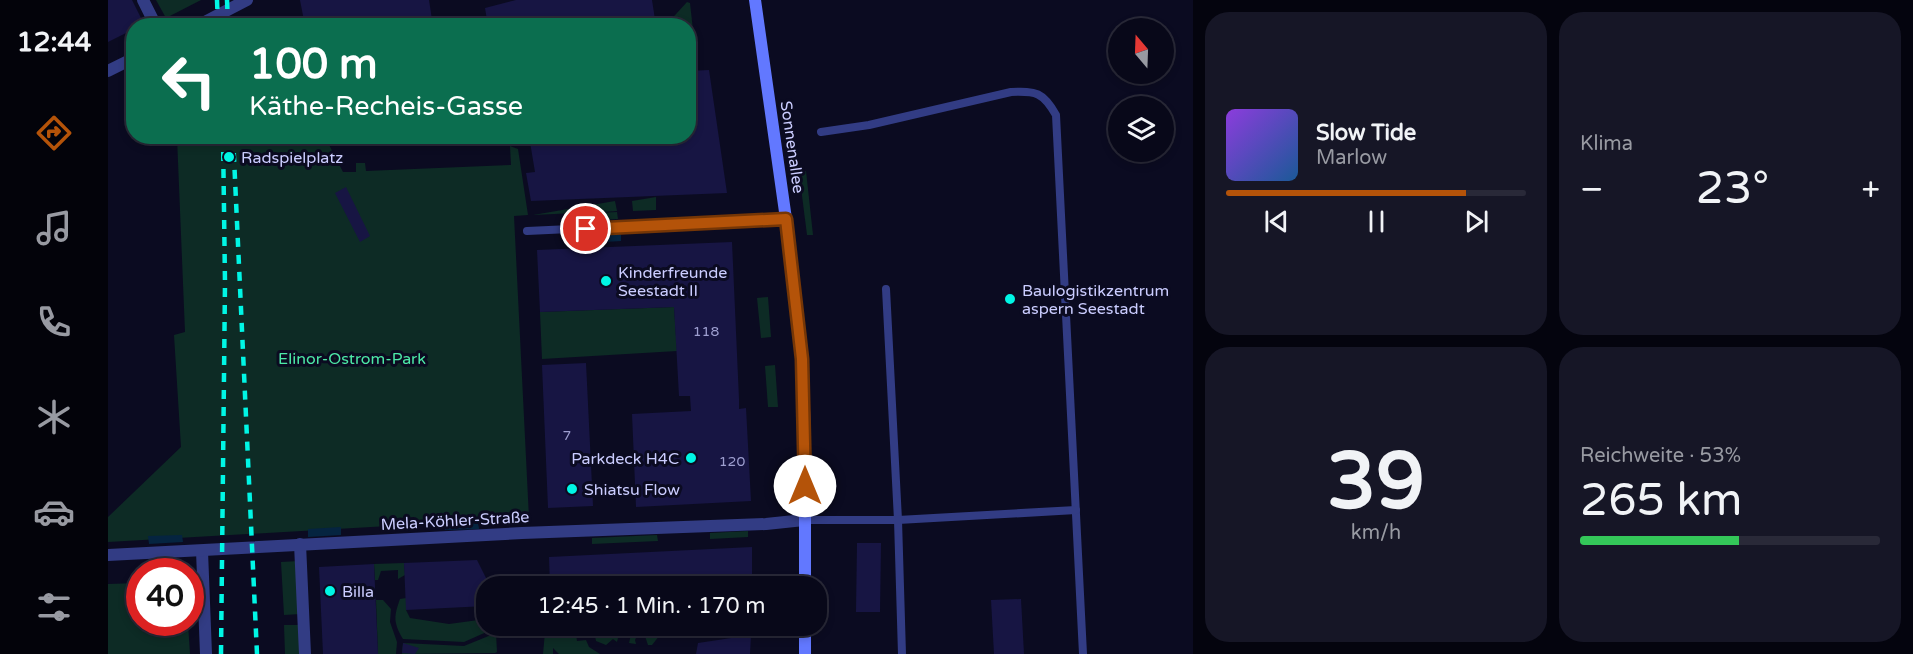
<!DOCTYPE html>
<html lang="de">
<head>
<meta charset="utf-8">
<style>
	:root { --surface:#080819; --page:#161626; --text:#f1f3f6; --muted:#989aa2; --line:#292938; --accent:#b45309 }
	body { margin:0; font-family:"Varela Round",sans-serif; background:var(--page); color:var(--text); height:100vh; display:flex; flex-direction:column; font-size:22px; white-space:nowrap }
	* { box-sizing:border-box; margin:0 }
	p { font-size:20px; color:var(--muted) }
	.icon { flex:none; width:33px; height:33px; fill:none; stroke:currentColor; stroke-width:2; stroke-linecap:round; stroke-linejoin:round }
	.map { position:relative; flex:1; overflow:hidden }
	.details { display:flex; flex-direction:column; gap:12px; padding:12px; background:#04040e; width:720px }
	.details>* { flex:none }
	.guide { position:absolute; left:18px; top:18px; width:570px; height:126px; border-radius:24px; box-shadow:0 3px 9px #0003,0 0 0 2px var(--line); background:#0b6e4f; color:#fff; overflow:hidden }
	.needle { width:39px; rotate:341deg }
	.buttons { position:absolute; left:1000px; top:18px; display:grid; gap:12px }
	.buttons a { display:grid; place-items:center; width:66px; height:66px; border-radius:50%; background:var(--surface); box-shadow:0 3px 9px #0003,0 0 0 2px var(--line); font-size:30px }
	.speed { position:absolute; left:18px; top:558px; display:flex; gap:12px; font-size:30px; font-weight:700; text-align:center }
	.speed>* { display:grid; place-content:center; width:78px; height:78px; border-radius:50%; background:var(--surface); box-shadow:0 3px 9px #0003,0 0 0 2px var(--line); line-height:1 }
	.speed .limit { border:9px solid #d22; background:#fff; color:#111 }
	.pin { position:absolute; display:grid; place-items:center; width:51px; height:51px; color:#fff; margin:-26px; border:3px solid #fff; border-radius:50%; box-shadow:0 2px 6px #0007 }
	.me { position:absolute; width:66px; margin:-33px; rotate:0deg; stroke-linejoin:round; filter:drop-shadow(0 0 4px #0008) }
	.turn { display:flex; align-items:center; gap:21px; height:126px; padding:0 24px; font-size:27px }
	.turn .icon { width:78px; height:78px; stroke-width:2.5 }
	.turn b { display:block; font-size:42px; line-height:51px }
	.big { font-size:45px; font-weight:600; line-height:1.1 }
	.details .widget { flex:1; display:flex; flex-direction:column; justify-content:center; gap:9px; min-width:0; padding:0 21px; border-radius:24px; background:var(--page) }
	.details .dial { align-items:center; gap:0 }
	.dial b { font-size:78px; line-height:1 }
	.song { display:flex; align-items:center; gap:18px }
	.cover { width:72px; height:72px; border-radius:9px; background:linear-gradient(135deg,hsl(270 70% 55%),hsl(210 70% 35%)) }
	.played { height:6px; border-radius:3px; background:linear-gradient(90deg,var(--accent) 80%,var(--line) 80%) }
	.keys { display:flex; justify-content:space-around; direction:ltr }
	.heat { display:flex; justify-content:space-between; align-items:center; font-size:33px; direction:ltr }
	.charge { height:9px; border-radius:4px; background:linear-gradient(90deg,#34c759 53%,var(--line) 0) }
	.details .tiles { flex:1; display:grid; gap:12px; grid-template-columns:repeat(2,1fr) }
	.trip { position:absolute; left:368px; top:576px; width:351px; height:60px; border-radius:24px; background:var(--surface); box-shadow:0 3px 9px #0003,0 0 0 2px var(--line); font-weight:600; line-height:60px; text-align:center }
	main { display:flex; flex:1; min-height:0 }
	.menu { display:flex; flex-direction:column; width:108px; justify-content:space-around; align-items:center; background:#03030a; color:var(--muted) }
	.menu .icon { width:42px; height:42px }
	.menu .selected { color:var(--accent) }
	.menu b { font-size:27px; color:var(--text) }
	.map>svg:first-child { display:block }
</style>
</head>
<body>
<main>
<nav class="menu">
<b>12:44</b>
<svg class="icon selected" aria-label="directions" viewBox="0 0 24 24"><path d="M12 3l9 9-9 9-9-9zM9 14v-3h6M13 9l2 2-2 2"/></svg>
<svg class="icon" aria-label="music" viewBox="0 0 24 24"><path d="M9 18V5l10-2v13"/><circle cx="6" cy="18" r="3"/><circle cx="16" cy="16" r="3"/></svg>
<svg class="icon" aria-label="phone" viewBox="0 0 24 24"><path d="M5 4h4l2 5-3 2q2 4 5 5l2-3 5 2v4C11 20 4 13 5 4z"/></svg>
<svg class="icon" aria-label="climate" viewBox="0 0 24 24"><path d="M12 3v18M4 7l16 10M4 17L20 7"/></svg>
<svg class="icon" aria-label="car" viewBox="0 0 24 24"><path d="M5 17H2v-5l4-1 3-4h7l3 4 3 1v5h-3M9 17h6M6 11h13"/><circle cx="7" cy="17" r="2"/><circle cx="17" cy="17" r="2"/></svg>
<svg class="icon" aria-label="filters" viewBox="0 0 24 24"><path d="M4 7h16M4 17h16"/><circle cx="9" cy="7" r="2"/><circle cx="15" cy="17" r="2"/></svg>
</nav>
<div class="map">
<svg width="1085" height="654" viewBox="0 0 1085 654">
	<rect width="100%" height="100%" fill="#0b0b21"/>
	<g fill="#0d2b25">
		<polygon points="48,0 93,0 58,18"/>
		<polygon points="579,2 582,3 585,30 581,30 580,26 558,25"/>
		<polygon points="69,137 217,137 235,172 248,172 248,163 257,163 258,171 403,165 402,146 410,149 420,215 406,216 421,518 0,542 0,517 73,447 66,335 77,332"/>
		<polygon points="698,171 705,235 699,235 691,172"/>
		<polygon points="548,197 548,210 525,211 524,201"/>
		<polygon points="507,201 509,211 469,214 509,212 510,219 468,221 467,213 425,215"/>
		<polygon points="660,297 663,337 653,338 649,298"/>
		<polygon points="566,307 569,351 434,359 432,312"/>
		<polygon points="667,365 670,407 660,407 657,366"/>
		<polygon points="640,531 640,537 602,539 602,533"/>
		<polygon points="549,535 550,541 484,544 484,538"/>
		<polygon points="191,561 193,614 176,615 173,562"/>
		<polygon points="296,563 297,575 290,579 290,570 273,571 270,580 267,580 266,564"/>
		<polygon points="31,583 32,622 80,623 82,654 0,654 0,584"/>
		<path d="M298,598V610L302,618L341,624L378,619V626H392L356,642L295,639C285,622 286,616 292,599Z"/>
		<polygon points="268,600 275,600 283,609 282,622 289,642 288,654 270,654"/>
		<polygon points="176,625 194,625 195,654 177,654"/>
		<polygon points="443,626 467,626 469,641 478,640 481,647 492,654 451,654 445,648 445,654 435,654 437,632"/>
		<polygon points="485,626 508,626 511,634 509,642 505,639 498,645 488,641"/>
		<polygon points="525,626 559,626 544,645 540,645 537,636 528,638 527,640 528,644 521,643"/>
		<polygon points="388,633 389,652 387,653 294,654 295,643 356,646"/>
	</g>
	<g fill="#052440">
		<polygon points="513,234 513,241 480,243 480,235"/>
		<polygon points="370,521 371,529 337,530 337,523"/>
		<polygon points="233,527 233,535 200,537 200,529"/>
		<polygon points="74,535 75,542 41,544 40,536"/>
	</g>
	<g fill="#171543">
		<polygon points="0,0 24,0 36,24 26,26 26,29 0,42"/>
		<polygon points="192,0 321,0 325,26 197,26"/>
		<polygon points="408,0 544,0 548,26 380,26 377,8"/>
		<polygon points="601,70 619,193 423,201 418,173 427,172 421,136 580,136 580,71"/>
		<polygon points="238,187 262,236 252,242 227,193"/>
		<polygon points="624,242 631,399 631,409 638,408 643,501 528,507 524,414 583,411 582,396 571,396 566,307 432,312 429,250"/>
		<polygon points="478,363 485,506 440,508 434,365"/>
		<polygon points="749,543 773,543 772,612 748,612"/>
		<polygon points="644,547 644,586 442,586 441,557"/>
		<polygon points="369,560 382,586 378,586 378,606 298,610 296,563"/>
		<polygon points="266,564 270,654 215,654 211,567"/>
		<polygon points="913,599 916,654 886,654 883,600"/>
		<polygon points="643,635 642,654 588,654 590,643"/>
		<polygon points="295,643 311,648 307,654 294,653"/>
	</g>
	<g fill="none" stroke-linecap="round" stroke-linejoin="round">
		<g stroke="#323c84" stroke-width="8">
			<path d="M713,132L761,125L903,92C928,91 935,92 948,115L975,654"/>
			<polyline points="419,231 678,219"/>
			<polyline points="778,289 790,520 794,654"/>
			<polyline points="696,520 790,520 968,510"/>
		</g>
		<g stroke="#323c84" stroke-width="12">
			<polyline points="35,0 48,26"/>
			<polyline points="89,26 139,0"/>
			<polyline points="0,71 26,58"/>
			<polyline points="192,544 197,654"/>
			<polyline points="94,551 98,654"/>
			<polyline points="0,555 414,533 658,524 696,520"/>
		</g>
		<g stroke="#6278ff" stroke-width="12">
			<polyline points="647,0 678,219 694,359 697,435 697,586"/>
			<polyline points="697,654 697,626"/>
		</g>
		<g stroke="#00f6e5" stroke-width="4.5" stroke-dasharray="9 8" stroke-linecap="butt">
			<polyline points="109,0 110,26"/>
			<polyline points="119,0 120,26"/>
			<polyline points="125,136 149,654"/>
			<polyline points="113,654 117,283 115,136"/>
		</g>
	</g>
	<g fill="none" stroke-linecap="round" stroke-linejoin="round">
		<g stroke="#753606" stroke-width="15">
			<polyline id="route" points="478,229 678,219 694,359 697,486"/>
		</g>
		<use href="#route" stroke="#b45309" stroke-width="10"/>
	</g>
	<g fill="#00f6e5" stroke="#0b0b21" stroke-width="2">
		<circle cx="121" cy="157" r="6"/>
		<circle cx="498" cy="281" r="6"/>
		<circle cx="902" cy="299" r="6"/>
		<circle cx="583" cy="458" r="6"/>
		<circle cx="464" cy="489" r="6"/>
		<circle cx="222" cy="591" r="6"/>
	</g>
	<g text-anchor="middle" stroke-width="6" stroke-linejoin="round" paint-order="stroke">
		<g font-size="14" fill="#9e9fd0">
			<text x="598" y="336">118</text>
			<text x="459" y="440">7</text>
			<text x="624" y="466">120</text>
		</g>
		<g font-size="16" fill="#cbcdff" stroke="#0b0b21">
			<text transform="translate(685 147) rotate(82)" y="6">Sonnenallee</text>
			<text transform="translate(347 520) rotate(-3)" y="6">Mela-Köhler-Straße</text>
		</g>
		<g font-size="16" fill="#cbcdff" stroke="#0b0b21" text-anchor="start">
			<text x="133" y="163">Radspielplatz</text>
			<text x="510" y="278">Kinderfreunde<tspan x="510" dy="18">Seestadt II</tspan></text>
			<text x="914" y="296">Baulogistikzentrum<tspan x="914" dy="18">aspern Seestadt</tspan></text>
			<text x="571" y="464" text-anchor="end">Parkdeck H4C</text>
			<text x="476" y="495">Shiatsu Flow</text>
			<text x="234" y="597">Billa</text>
		</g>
		<g font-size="16" fill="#4de9a7" stroke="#0b0b21">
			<text x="244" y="364">Elinor-Ostrom-Park</text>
		</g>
	</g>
</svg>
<div class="buttons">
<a><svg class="needle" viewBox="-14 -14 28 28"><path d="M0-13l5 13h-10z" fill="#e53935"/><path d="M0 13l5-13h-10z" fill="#989aa2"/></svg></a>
<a><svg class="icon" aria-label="layers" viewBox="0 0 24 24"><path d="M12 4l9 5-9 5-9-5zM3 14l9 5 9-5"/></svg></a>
</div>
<div class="speed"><div class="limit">40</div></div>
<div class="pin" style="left:478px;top:229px;background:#d93025"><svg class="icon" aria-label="arrive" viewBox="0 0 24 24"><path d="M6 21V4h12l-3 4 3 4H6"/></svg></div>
<svg class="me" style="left:697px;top:486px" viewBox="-20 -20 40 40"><circle r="19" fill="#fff"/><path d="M0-13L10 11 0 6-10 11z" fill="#b45309"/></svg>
<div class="trip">12:45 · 1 Min. · 170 m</div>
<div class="guide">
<div class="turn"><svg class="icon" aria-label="left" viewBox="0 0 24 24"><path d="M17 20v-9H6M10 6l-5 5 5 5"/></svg><div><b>100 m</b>Käthe-Recheis-Gasse</div></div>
</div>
</div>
<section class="details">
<div class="tiles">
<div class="widget">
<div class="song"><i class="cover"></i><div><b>Slow Tide</b><p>Marlow</p></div></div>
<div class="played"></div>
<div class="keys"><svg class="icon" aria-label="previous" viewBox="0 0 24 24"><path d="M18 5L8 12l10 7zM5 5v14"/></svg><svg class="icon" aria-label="pause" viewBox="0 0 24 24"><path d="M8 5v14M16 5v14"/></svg><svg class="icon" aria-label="next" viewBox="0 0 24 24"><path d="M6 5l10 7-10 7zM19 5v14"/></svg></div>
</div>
<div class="widget"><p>Klima</p>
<div class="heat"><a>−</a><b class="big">23°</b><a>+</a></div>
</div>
<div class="widget dial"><b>39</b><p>km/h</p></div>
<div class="widget"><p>Reichweite · 53%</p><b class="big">265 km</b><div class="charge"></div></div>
</div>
</section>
</main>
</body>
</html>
